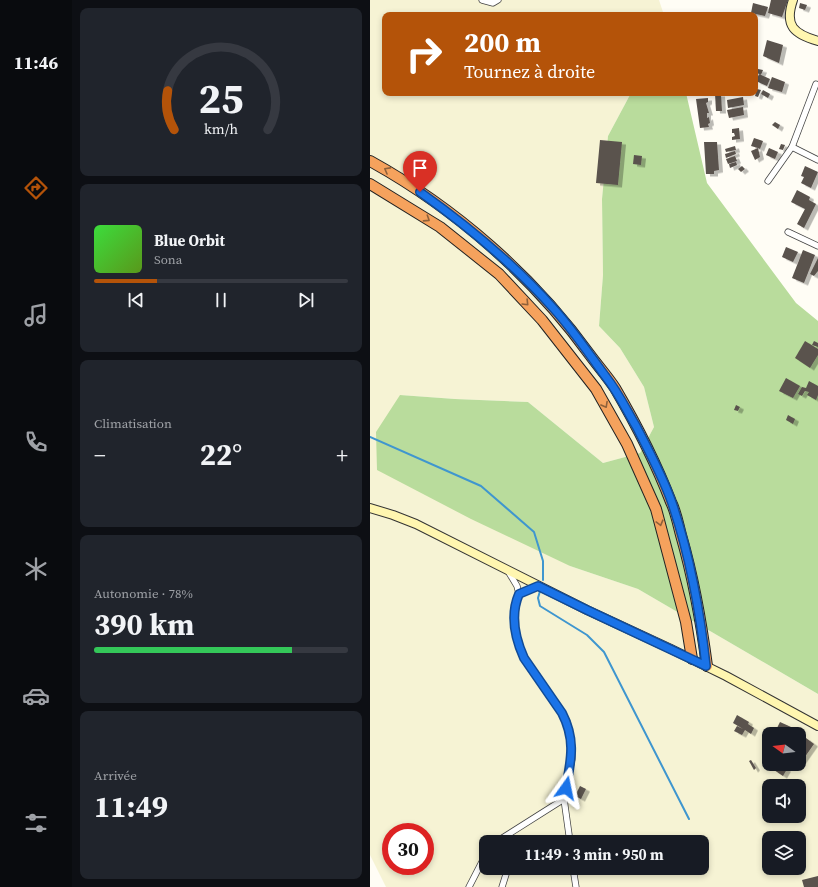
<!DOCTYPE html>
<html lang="fr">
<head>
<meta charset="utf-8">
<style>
	:root { --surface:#171b24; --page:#20242c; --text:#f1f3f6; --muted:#9ea1a6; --line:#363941; --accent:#b45309 }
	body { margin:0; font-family:"Source Serif 4",serif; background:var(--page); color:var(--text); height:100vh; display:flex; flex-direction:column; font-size:15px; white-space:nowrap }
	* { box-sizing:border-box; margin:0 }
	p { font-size:13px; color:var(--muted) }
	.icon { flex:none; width:22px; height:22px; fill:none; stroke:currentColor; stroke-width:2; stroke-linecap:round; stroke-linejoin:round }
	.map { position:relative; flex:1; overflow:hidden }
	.drawer { display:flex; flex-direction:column; gap:8px; padding:8px; background:#0d0f14; width:298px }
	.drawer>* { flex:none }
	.guide { position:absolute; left:12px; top:12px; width:376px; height:84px; border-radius:8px; box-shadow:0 2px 6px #0003; background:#b45309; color:#fff; overflow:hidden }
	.needle { width:26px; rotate:285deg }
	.controls { position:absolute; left:392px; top:727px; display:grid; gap:8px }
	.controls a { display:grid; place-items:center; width:44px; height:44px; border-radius:8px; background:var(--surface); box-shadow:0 2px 6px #0003; font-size:20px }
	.speed { position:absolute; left:12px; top:823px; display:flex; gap:8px; font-size:20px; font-weight:700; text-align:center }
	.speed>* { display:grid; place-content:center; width:52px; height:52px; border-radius:50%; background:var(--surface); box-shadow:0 2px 6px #0003; line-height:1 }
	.speed .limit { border:6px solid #d22; background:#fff; color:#111 }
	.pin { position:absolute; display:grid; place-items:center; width:34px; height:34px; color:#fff; margin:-41px -17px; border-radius:50% 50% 50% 0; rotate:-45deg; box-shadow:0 0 4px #0007 }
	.pin .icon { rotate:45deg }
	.me { position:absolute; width:44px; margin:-22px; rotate:12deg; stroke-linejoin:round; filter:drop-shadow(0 0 3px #0008) }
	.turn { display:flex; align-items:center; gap:14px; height:84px; padding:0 16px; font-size:18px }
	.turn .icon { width:52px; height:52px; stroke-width:2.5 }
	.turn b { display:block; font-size:28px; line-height:34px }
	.big { font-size:30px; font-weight:700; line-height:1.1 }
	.drawer .card { flex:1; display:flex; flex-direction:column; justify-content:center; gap:6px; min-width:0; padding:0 14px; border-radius:8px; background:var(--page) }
	.drawer .dial { align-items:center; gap:0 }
	.dial svg { height:104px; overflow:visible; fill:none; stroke:var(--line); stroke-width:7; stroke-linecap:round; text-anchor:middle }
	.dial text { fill:var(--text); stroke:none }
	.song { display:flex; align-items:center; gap:12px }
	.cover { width:48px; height:48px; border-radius:6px; background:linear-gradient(135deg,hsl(120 70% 55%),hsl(90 70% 35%)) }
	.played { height:4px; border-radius:2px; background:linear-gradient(90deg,var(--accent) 25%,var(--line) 25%) }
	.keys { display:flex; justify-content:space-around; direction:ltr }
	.heat { display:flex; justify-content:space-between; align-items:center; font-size:22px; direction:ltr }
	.charge { height:6px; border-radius:3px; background:linear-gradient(90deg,#34c759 78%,var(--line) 0) }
	.trip { position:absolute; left:109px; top:835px; width:230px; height:40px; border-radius:8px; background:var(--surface); box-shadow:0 2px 6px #0003; font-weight:700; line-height:40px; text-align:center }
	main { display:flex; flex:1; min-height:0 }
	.tabs { display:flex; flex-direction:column; width:72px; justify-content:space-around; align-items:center; background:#090b0e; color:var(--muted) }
	.tabs .icon { width:28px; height:28px }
	.tabs .active { color:var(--accent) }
	.tabs b { font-size:18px; color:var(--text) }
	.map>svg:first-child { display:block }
</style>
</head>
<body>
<main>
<nav class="tabs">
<b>11:46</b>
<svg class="icon active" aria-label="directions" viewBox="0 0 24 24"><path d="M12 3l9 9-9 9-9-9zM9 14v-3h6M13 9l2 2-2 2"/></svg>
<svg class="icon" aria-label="music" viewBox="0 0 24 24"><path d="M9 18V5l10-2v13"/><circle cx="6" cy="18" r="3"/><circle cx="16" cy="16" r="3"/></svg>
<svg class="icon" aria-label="phone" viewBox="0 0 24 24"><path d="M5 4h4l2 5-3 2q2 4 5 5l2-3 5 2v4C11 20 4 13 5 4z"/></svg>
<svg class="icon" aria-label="climate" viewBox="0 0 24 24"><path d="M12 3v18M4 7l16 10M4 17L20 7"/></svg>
<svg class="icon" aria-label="car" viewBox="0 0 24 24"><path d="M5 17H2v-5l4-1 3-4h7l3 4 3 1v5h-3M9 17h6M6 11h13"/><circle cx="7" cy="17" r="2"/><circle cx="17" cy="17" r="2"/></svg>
<svg class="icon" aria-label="filters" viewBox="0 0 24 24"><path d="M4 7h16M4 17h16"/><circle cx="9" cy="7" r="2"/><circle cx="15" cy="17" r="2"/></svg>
</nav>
<section class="drawer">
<div class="card dial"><svg viewBox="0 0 100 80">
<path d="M14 69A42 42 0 1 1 86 69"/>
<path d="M14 69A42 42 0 0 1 9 39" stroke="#b45309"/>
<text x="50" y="56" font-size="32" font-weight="700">25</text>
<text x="50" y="72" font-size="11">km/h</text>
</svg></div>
<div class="card">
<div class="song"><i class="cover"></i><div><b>Blue Orbit</b><p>Sona</p></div></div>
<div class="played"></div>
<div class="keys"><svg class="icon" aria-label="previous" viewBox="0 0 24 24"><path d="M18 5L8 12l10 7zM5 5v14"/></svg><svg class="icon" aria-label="pause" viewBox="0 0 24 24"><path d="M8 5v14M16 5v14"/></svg><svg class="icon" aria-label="next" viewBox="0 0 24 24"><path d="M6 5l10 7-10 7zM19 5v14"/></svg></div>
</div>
<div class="card"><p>Climatisation</p>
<div class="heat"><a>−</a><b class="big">22°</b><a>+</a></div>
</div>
<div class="card"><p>Autonomie · 78%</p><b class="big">390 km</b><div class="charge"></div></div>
<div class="card"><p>Arrivée</p><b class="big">11:49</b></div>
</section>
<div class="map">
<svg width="448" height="887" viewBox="0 0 448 887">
	<defs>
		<filter id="shadow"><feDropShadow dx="4" dy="2.5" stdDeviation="0" flood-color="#0004"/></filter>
	</defs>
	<rect width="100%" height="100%" fill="#fffdf5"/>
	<path fill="#f6f3d4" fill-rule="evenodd" d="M0,0H289L294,15H15V93H261L238,136L232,199L233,275L229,326L250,348L274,387L284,427L270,453L233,463L158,402L85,399L30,395L200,566L268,589L448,694V887H16L0,855ZM399,734H429V764H399ZM399,786H429V816H399ZM21,832H55V866H21ZM399,838H429V868H399ZM116,842H332V868H116Z"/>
	<polygon fill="#b9dc9c" points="261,93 316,93 337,183 426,303 448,321 448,694 268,589 200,566 101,519 7,470 6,432 30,395 85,399 158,402 233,463 270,453 284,427 274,387 250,348 229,326 233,275 232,199 238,136"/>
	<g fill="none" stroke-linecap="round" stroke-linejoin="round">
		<g stroke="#3f96cf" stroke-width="2">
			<polyline points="0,437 111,486 164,532 173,561 173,580"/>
			<polyline points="170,591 168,598 170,606 217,635 234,652 319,819"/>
		</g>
	</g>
	<g fill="#5a524d" filter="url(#shadow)">
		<polygon points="401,0 418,0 412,17 398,13"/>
		<polygon points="383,3 398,7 395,16 381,13"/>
		<polygon points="430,3 437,5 435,10 429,8"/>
		<polygon points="397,40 413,45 409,63 393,56"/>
		<polygon points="388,69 393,70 391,75 387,73"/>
		<polygon points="389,74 400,79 397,86 386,81"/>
		<polygon points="402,77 415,82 412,92 398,88"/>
		<polygon points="387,89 391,90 388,97 385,96"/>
		<polygon points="393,90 400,94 398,98 391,94"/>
		<polygon points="345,94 351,94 352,111 346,111"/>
		<polygon points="373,97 374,105 358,108 357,100"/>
		<polygon points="338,98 338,102 336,103 339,113 337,113 337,118 339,117 340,123 338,124 339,127 330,128 326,99"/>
		<polygon points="373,107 374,115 359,118 357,110"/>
		<polygon points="405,122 410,125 408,129 402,125"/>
		<polygon points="369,128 370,139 362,140 362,137 365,136 364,133 362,133 362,129"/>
		<polygon points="384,138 393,141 390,149 388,148 390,157 385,160 381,151 388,148 381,146"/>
		<polygon points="230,140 252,142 248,185 226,183"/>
		<polygon points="334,142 347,142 349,170 344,171 344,174 336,174"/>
		<polygon points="411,144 415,145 413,150 409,149"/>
		<polygon points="365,146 366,150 356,152 355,149"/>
		<polygon points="399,148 408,152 405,159 396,155"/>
		<polygon points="365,151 366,154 356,158 355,154"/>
		<polygon points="264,155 272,156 271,165 263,164"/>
		<polygon points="365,156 367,161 358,164 356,159"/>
		<polygon points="366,162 367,165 360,168 359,164"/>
		<polygon points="372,166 375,169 371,172 368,169"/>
		<polygon points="435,166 448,172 441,188 431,183 434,177 431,176"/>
		<polygon points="427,190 440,197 439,200 446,204 434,228 427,224 435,209 421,202"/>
		<polygon points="416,247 428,252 423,262 412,257"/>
		<polygon points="433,250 445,255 434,283 422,278"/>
		<polygon points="448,258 448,271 444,276 440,274"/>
		<polygon points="435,341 448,349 448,355 440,368 425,358"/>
		<polygon points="444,341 448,343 448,347 442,345"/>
		<polygon points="416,378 430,386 423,398 409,391"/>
		<polygon points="439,381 448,386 448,395 446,400 437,395 439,392 435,391 432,396 428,394 432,387 436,388"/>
		<polygon points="366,405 370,407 368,411 364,410"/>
		<polygon points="418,415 425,419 423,424 416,420"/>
		<polygon points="367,715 379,722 378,724 384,728 381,734 375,730 372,735 364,731 367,726 373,729 363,723"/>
		<polygon points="410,722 421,727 417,734 407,728"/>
		<polygon points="436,738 444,744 432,761 429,758 429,748"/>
		<polygon points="381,760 386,768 384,770 379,761"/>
		<polygon points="407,764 417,769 413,776 404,770"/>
		<polygon points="210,786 216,789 211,799 205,796"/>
		<polygon points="448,876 448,887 434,887 432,880"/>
	</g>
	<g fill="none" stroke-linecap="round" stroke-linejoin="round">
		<g stroke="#444" stroke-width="7">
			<g id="street">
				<polyline points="112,0 123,3 128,0"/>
				<polyline points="422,147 448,160"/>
				<polyline points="398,181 422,147 446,84"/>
				<polyline points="418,232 448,246"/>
				<polyline points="138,571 147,586 149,594"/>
				<path d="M168,586L149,594C140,615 145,638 154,658L192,713L197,722L200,733L202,747V759L194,799L200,842"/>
				<polyline points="126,842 194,799"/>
				<polyline points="203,868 206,887"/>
				<polyline points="99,887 116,854"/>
				<polyline points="132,887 138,868"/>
			</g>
		</g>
		<g stroke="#333" stroke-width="10">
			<g id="secondary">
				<path d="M423,0C414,26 424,34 448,41"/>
				<polyline points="0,508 23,515 46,524 217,610 301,649 356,676 448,726"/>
			</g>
		</g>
		<g stroke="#222" stroke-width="12">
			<g id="highway">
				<path d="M0,161C85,208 163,276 220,355C228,366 237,376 245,388C266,424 286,463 301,502C306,512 308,524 311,535C324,580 331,620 337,666"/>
				<polyline points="0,184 70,227 129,274 172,320 226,389 257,444 286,509 316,622 322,659"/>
			</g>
		</g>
		<use href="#street" stroke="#fff" stroke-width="5.5"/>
		<use href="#secondary" stroke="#fff6b0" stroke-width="8"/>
		<use href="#highway" stroke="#f5a25d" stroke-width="10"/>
	</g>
	<defs><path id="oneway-chevron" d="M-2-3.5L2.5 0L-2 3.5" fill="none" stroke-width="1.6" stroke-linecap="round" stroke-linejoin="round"/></defs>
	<g stroke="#8e613b">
		<use href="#oneway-chevron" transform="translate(17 170) rotate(-151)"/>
		<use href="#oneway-chevron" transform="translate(57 219) rotate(33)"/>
		<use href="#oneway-chevron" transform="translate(156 303) rotate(46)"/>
		<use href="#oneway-chevron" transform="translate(235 405) rotate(61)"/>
		<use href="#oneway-chevron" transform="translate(290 523) rotate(75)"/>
	</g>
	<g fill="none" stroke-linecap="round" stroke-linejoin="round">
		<g stroke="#114b97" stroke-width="10">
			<path id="route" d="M50,192C99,227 144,264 184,309C203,330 219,354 236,377C248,392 256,409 266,426C279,451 293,477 302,503C320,556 330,611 336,666L217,610L168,586L149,594C140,615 145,638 154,658L192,713C206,740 201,760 196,788"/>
		</g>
		<use href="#route" stroke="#1a73e8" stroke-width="7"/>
	</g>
</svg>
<div class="controls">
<a><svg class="needle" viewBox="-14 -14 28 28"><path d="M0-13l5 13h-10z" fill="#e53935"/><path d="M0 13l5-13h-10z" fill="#9ea1a6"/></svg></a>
<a><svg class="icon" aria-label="sound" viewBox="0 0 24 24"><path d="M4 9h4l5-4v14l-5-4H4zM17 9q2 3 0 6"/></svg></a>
<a><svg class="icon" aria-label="layers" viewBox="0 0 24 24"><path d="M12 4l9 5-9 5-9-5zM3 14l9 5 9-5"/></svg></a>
</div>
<div class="speed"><div class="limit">30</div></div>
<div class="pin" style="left:50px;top:192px;background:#d93025"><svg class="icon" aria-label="arrive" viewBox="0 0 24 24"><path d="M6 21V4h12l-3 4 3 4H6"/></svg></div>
<svg class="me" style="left:196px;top:788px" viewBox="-20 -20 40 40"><path d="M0-17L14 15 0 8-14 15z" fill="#1a73e8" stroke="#fff" stroke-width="4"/></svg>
<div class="trip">11:49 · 3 min · 950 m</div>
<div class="guide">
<div class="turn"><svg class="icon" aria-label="right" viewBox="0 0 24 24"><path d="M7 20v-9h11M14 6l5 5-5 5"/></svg><div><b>200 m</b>Tournez à droite</div></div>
</div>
</div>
</main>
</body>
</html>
